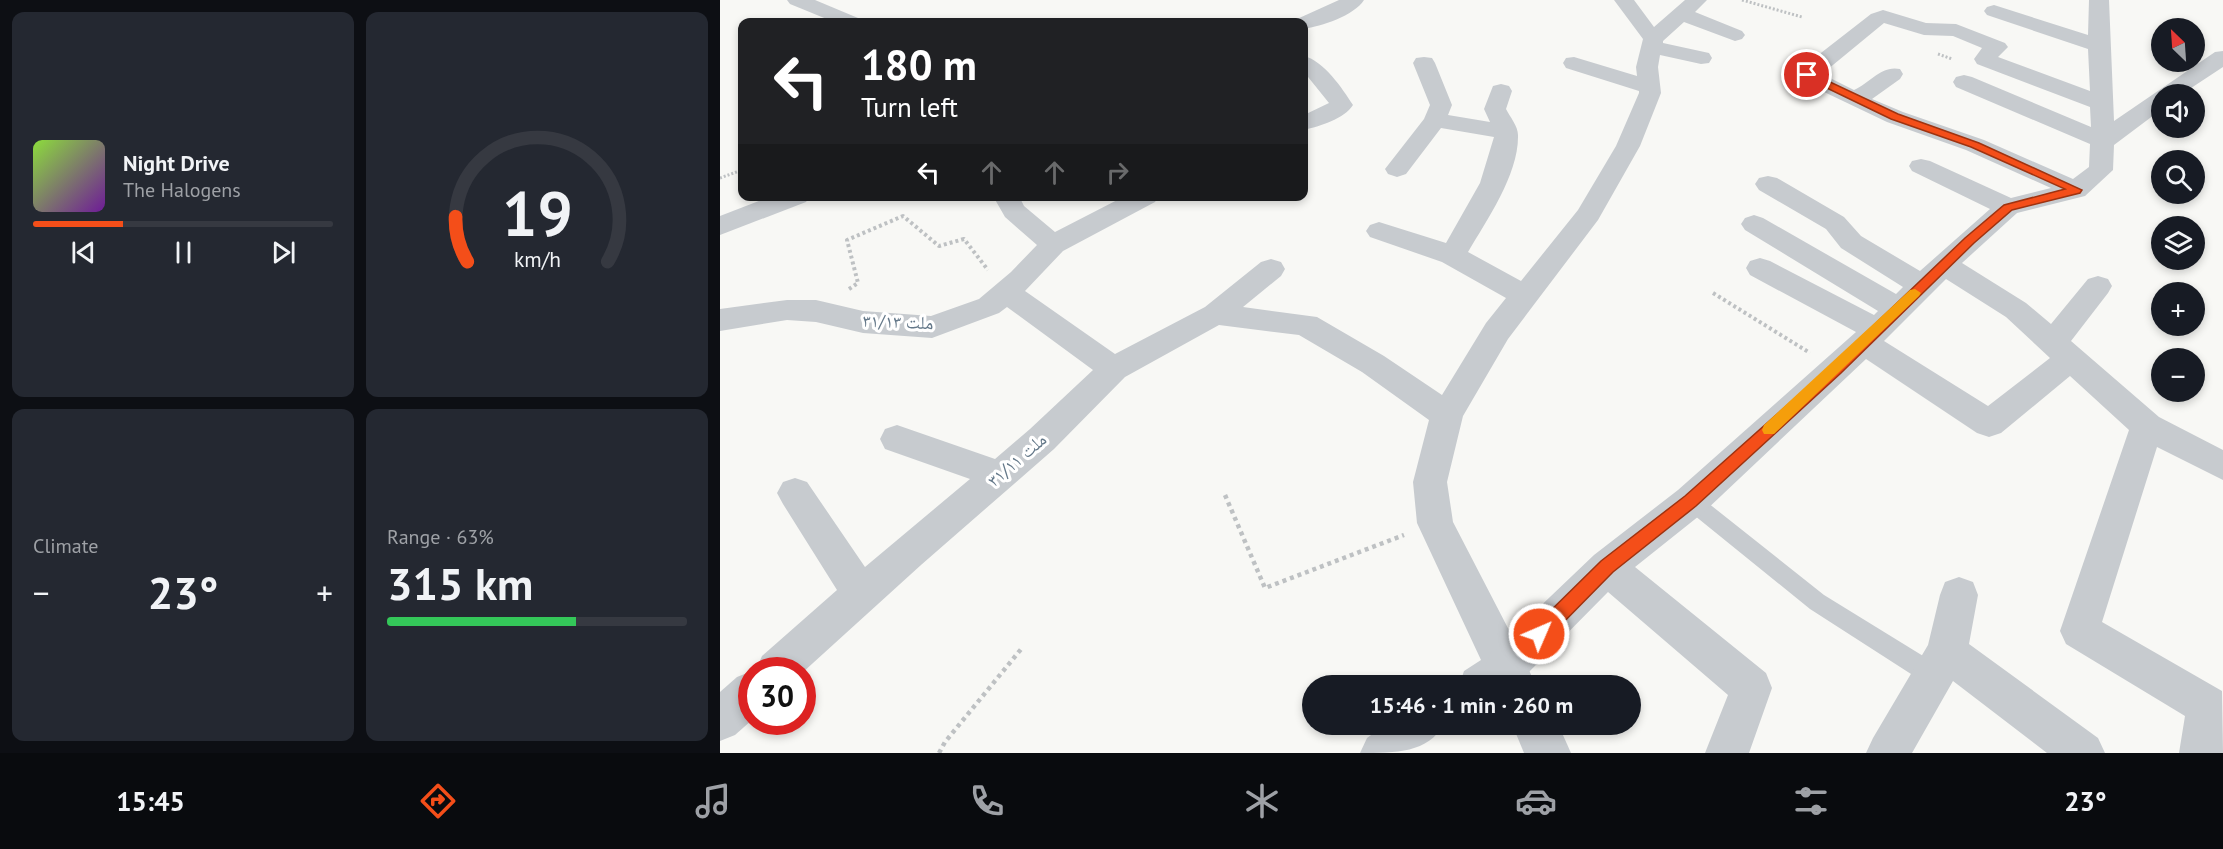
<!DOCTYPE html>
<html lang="en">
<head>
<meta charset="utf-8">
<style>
	:root { --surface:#171b24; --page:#242831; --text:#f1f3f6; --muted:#9ea1a6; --line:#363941; --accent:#f44e19 }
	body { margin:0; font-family:"PT Sans","Noto Naskh Arabic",sans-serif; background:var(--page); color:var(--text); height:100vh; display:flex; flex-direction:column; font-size:22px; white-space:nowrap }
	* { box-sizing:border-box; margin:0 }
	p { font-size:20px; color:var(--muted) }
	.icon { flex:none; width:33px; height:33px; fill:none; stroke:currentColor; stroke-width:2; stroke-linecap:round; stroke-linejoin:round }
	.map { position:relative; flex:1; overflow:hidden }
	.drawer { display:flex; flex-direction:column; gap:12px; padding:12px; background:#0d0f14; width:720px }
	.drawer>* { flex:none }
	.top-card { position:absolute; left:18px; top:18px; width:570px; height:183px; border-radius:12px; box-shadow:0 3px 9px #0003; background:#202124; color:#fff; overflow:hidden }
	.needle { width:39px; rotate:335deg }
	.fabs { position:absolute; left:1431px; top:18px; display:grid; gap:12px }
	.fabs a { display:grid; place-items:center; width:54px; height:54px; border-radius:50%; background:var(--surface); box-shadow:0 3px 9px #0003; font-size:30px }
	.speed { position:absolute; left:18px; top:657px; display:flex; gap:12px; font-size:30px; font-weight:700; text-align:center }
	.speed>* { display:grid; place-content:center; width:78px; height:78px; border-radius:50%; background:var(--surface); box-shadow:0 3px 9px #0003; line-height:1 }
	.speed .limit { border:9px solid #d22; background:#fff; color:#111 }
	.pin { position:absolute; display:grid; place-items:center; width:51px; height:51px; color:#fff; margin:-26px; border:3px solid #fff; border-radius:50%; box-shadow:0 2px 6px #0007 }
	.me { position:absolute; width:66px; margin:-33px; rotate:45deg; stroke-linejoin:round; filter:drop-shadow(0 0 4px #0008) }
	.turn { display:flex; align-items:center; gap:21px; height:126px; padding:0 24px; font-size:27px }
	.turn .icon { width:78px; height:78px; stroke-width:2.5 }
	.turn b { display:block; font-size:42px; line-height:51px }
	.lanes { display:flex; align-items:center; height:57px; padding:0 24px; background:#0003; justify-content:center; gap:30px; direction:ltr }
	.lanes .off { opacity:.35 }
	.big { font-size:45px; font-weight:800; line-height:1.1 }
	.drawer .widget { flex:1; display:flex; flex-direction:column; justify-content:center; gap:9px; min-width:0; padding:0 21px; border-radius:12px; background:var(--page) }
	.drawer .dial { align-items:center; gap:0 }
	.dial svg { height:156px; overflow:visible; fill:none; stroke:var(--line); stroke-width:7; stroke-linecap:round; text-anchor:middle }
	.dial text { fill:var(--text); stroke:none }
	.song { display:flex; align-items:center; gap:18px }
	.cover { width:72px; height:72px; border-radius:9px; background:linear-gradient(135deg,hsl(90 70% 55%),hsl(280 70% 35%)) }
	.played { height:6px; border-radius:3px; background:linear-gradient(90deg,var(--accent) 30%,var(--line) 30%) }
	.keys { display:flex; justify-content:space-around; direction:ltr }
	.heat { display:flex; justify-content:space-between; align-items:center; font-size:33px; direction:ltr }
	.charge { height:9px; border-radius:4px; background:linear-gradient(90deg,#34c759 63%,var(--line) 0) }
	.drawer .tiles { flex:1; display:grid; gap:12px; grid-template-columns:repeat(2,1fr) }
	.trip { position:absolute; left:582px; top:675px; width:339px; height:60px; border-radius:30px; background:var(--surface); box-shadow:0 3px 9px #0003; font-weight:800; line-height:60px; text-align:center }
	.tab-bar { display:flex; height:96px; justify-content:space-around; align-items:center; background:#090b0e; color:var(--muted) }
	.tab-bar .icon { width:42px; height:42px }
	.tab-bar .on { color:var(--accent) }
	.tab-bar b { font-size:27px; color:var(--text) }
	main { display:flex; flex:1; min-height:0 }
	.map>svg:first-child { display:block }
</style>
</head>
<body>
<main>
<section class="drawer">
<div class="tiles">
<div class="widget">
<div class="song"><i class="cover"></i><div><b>Night Drive</b><p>The Halogens</p></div></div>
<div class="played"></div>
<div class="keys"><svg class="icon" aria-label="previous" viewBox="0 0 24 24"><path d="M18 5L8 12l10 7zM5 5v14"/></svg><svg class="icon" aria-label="pause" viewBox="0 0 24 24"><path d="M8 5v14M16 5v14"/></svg><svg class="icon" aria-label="next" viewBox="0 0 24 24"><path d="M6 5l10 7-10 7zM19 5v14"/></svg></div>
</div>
<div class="widget dial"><svg viewBox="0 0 100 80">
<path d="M14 69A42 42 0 1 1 86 69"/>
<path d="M14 69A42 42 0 0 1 8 46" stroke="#f44e19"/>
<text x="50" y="56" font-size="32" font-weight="700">19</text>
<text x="50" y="72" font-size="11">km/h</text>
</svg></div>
<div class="widget"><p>Climate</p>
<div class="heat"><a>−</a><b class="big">23°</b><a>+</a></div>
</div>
<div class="widget"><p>Range · 63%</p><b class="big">315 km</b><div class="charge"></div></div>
</div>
</section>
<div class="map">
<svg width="1503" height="753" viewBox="0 0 1503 753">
	<rect width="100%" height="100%" fill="#f8f8f5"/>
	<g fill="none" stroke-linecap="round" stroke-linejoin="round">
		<g stroke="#bec1c3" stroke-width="3" stroke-dasharray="2 2" stroke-linecap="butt">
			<polyline points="1022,0 1082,17"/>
			<polyline points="1218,54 1232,59"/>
			<polyline points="0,178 22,170"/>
		</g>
		<g stroke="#bec1c3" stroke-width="4" stroke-dasharray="3 3" stroke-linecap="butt">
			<polyline points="129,289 138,283 127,240 183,216 219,246 244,239 268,270"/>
			<polyline points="993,293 1090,353"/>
		</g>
		<g stroke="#bec1c3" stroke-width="4.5" stroke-dasharray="4 4" stroke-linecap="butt">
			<polyline points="505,495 545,588 684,535"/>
			<polyline points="219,753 225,742 302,648"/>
		</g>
		<polygon fill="#c7cbcf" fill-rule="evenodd" points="971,493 978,495 1104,595 1221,667 1224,675 1221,683 1213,686 1205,683 1090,609 964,507 962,501 964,495"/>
		<g fill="#c7cbcf" fill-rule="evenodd">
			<path d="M894,0H914L934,27L965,0H987L975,12L1022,31L1025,35L1022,39L1015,41L964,22L943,41V43L989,53L992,58L989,63L981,64L940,55L938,67L941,93L920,146L878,220L788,339L743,416L727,482L733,522L791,634L874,555L958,490L1136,332L1030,275L1026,268L1030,261L1040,258L1050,261L1154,315L1158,311L1025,230L1021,224L1025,218L1034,215L1043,218L1176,294L1183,287L1121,248L1106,229L1039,190L1035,184L1039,178L1048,176L1057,178L1124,217L1141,236L1200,271L1270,209L1192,171L1189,166L1192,161L1201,159L1210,161L1291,198L1331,188L1246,150L1167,122L1079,80L1076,75L1079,70L1151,14L1163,10L1206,23L1236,24L1285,43L1288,47L1278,57L1370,91L1368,49L1267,15L1264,11L1267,7L1274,5L1368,35L1369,0H1389L1394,121L1495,52L1503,51V67L1462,94H1442V109L1394,145L1393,170L1365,196L1297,213L1242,263L1306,303L1331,324L1368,279L1378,276L1388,279L1392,286L1388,293L1351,341L1439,417L1503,450V480L1437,447L1382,622L1502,691L1503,753H1459L1465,716L1346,644L1340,631L1409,430L1350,376L1281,433L1269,437L1257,433L1146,359L984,512L915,567L1046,673L1052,688L1029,753H985L1008,695L888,592L795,686H739L744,671L761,660L697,523L693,482L709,420L642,372L579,335L499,325L405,377L334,449L201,565L82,673V670H36L42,656L117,590L63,504L57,493L63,482L75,478L87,482L145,567L250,479L165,449L160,439L165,429L177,425L275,459L310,429L373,370L287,307L279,313L212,338L143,333L96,322L67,320L0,331V309L67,300H96L143,311L211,316L259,299L291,272L317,245L285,217L273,196H299L304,206L335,232L405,196H439L435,202L343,251L305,291L395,354L485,307L541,262L551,259L561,262L565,269L561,276L523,307L597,317L664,356L722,395L766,323L786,298L722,262L650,237L646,231L650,225L659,222L726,243L760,183L774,137L721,128L686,174L677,177L668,174L665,169L704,119L710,105L693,63L696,58L704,57L712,58L715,63L732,105L728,115L770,122L764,109L773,86L781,84L789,86L792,91L786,109C790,117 798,126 798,135C799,174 767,220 748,252L801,281L858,210L896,146L919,93V91L846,68L843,63L846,58L854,57L917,76L916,67L923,39ZM1164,23L1204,35L1233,36L1262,48L1254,59L1257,64L1370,107L1371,127L1252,77L1244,75L1236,77L1233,82L1236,87L1370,144L1369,167L1353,179L1264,140L1183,112L1152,99L1180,79L1183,74L1180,69C1161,65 1150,83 1134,90L1102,74ZM1226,279L1286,317L1330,358L1268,406L1164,341Z"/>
			<path d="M584,56C604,61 622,88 633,105C624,119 600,126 584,130V115L609,103L584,72Z"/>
			<polygon points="52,196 90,196 86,202 0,235 0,216"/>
			<polygon points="1239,577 1253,582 1258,595 1249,644 1378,738 1385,753 1327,753 1233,681 1192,753 1146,753 1153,738 1208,645 1220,595 1225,582"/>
			<polygon points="32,671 32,720 15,735 0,741 0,692 17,677"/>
			<path d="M666,724H724C708,753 676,753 640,753L647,738Z"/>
		</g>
		<g fill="#c7cbcf" fill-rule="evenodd">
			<polygon points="67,0 95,0 138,18 142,22 114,22 70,4"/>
			<path d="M619,0H644C634,16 601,26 584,29V22H574L577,19Z"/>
			<polygon points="786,646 801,652 816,686 773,686 765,667 771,652"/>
			<polygon points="792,724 838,724 851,753 804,753"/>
		</g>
	</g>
	<polygon fill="#f44e19" stroke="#9f3310" stroke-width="1.5" points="1084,73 1091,73 1178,114 1259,143 1362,190 1360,193 1292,210 1254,243 1121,373 976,506 893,572 826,640 819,642 813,640 811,634 813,628 881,561 965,496 1111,366 1245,238 1284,205 1345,189 1251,147 1171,119 1084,77"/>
	<polygon fill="#f59e0b" points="1195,289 1201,293 1199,296 1054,434 1044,434 1042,430 1044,425 1190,290"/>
	<g text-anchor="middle" stroke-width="6" stroke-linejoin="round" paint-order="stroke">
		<g font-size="18" fill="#647889" stroke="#fff">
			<text transform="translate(178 322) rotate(2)" y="6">ملت ۳۱/۱۳</text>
			<text transform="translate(297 460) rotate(-41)" y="6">ملت ۳۱/۱۱</text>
		</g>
	</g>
</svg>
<div class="fabs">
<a><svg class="needle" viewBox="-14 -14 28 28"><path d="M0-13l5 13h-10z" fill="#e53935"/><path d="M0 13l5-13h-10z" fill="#9ea1a6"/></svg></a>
<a><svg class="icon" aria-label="sound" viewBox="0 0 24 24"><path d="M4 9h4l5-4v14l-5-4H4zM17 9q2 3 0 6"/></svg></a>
<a><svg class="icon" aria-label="search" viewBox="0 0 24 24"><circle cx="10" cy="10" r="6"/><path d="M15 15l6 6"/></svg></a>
<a><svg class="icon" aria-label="layers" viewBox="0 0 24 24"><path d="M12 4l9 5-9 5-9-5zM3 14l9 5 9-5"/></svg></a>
<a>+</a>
<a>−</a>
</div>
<div class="speed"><div class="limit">30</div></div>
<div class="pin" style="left:1087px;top:75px;background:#d93025"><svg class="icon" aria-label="arrive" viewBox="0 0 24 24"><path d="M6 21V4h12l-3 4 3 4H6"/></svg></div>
<svg class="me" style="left:819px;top:634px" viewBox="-20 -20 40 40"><circle r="17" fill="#f44e19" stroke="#fff" stroke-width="3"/><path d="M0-11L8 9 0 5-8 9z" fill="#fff"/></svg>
<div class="trip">15:46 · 1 min · 260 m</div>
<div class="top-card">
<div class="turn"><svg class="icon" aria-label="left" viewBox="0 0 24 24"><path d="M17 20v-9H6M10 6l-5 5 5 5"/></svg><div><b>180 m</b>Turn left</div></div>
<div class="lanes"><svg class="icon" aria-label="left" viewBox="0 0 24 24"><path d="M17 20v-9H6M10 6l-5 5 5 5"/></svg><svg class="icon off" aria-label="ahead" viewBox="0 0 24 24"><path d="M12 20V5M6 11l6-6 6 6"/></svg><svg class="icon off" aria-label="ahead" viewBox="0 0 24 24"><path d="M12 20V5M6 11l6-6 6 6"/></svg><svg class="icon off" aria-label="right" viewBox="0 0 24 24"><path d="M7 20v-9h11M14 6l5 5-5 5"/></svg></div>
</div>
</div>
</main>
<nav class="tab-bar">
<b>15:45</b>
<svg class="icon on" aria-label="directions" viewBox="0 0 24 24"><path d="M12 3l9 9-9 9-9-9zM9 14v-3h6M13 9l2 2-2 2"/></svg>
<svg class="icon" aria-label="music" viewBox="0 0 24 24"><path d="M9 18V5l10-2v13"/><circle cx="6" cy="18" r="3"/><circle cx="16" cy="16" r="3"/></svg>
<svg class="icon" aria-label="phone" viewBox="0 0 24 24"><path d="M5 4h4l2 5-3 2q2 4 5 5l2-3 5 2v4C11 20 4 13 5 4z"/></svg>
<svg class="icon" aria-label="climate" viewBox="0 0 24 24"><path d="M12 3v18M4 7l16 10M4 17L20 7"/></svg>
<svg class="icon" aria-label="car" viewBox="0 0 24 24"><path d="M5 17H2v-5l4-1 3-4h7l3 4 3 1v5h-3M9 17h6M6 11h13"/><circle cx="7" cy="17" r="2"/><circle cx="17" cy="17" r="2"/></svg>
<svg class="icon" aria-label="filters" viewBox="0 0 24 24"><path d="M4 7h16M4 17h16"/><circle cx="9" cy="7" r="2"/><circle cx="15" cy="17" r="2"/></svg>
<b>23°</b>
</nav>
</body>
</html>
